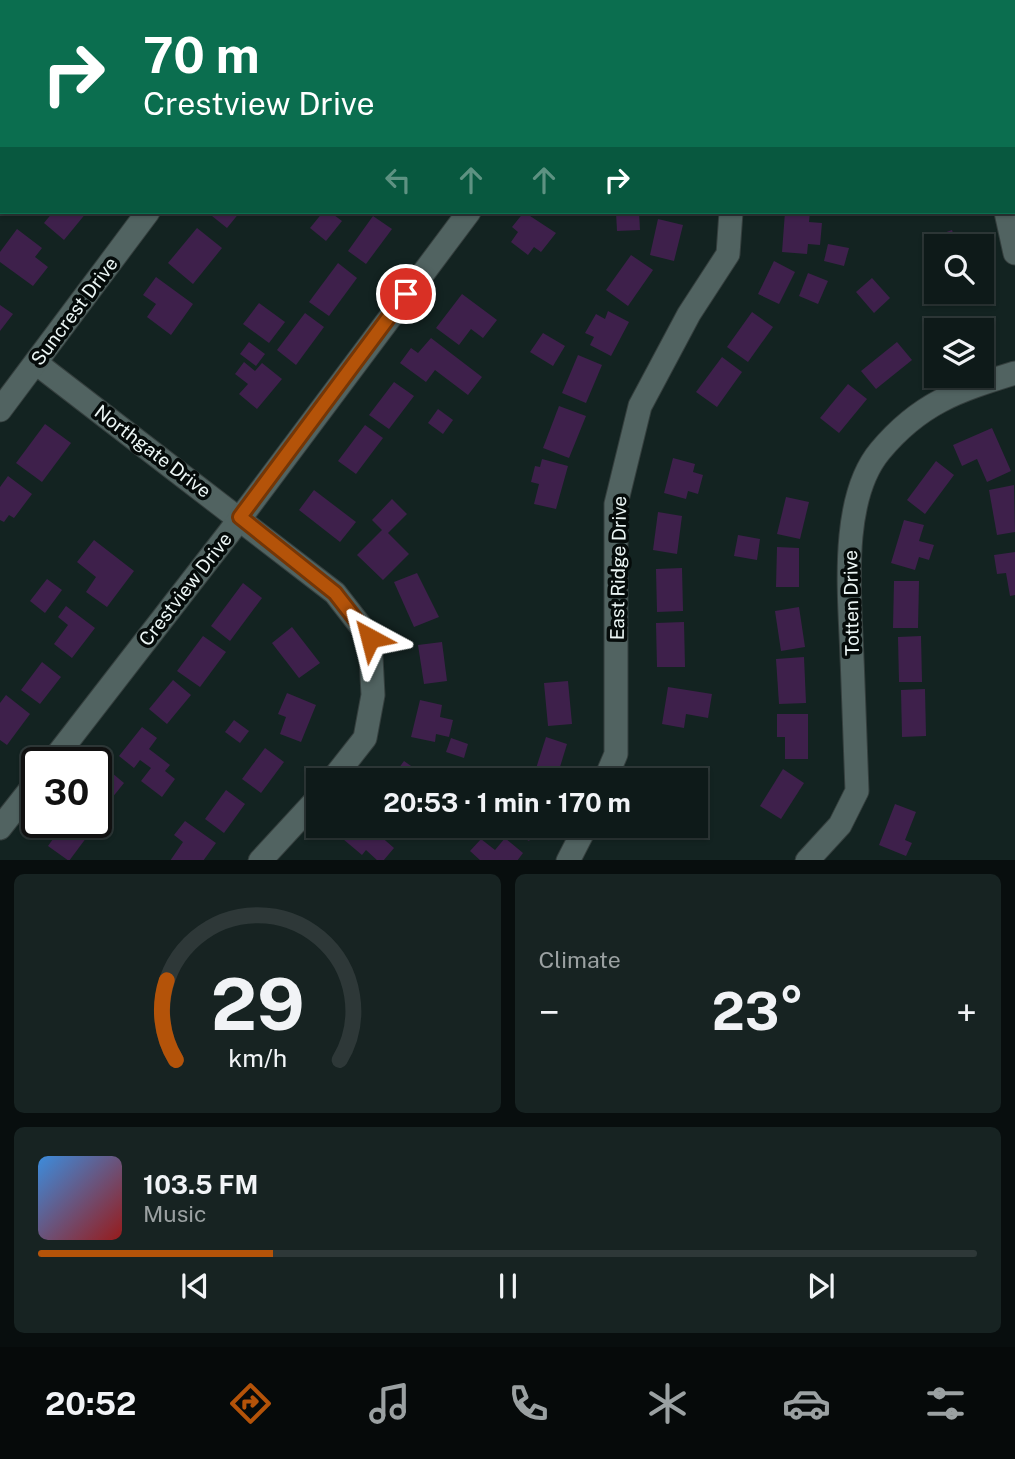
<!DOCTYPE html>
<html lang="en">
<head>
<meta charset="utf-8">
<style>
	:root { --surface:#0e1a19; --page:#172322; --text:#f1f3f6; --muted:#9ba1a2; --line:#2e3838; --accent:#b45309 }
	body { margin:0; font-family:"Public Sans",sans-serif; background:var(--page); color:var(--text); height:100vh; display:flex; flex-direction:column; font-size:26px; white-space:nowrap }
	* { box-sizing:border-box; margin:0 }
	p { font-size:23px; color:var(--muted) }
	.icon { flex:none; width:38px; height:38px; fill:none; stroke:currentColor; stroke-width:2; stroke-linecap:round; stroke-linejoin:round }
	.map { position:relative; height:860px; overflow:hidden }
	.drawer { display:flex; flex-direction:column; gap:14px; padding:14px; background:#080e0e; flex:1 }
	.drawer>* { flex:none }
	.guide { position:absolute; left:0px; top:0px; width:1015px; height:214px; box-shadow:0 2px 5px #0004,0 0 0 2px var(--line); background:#0b6e4f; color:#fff; overflow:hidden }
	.fabs { position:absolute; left:924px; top:234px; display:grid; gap:14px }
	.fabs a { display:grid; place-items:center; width:70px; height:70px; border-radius:0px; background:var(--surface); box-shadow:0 2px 5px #0004,0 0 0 2px var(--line); font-size:35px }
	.speed { position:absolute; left:21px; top:747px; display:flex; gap:14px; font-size:35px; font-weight:700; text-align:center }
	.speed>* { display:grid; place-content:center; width:91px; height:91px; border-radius:50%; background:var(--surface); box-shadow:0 2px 5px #0004,0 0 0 2px var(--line); line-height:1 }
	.speed .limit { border:4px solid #111; border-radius:10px; background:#fff; color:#111 }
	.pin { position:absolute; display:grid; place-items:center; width:60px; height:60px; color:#fff; margin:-30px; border:4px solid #fff; border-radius:50%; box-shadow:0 2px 7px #0007 }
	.me { position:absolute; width:77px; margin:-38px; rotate:322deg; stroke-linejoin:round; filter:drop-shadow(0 0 5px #0008) }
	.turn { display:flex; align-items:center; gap:24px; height:147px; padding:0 28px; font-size:32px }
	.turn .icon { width:91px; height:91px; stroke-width:2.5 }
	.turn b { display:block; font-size:49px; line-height:60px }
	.lanes { display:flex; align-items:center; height:66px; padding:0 28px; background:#0003; justify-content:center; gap:35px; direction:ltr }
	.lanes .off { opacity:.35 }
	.big { font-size:52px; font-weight:700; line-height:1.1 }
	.drawer .card { flex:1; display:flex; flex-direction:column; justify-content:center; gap:10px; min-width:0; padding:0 24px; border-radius:10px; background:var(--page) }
	.drawer .dial { align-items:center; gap:0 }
	.dial svg { height:182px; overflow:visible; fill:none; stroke:var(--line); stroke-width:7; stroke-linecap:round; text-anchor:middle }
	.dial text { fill:var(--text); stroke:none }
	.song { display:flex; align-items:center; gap:21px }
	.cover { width:84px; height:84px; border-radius:10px; background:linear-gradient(135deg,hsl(210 70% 55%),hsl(0 70% 35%)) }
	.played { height:7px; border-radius:4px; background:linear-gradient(90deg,var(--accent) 25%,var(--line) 25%) }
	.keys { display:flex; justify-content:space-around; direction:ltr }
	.heat { display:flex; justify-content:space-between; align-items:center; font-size:38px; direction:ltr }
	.drawer .tiles { flex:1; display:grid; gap:14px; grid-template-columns:1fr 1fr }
	.card:last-child { grid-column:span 2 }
	.trip { position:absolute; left:306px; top:768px; width:402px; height:70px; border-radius:0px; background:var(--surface); box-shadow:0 2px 5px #0004,0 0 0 2px var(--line); font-weight:700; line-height:70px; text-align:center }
	.tabs { display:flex; height:112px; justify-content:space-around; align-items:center; background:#060a0a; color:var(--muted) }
	.tabs .icon { width:49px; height:49px }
	.tabs .current { color:var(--accent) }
	.tabs b { font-size:32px; color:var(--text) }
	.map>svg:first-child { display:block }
</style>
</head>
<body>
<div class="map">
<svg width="1015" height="861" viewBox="0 0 1015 861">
	<rect width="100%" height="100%" fill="#132321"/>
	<g fill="#3e204b">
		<polygon points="53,212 87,212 64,240 44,223"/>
		<polygon points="207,212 240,212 227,228"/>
		<polygon points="323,212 330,212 342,221 326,241 310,228"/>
		<polygon points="524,212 556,233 541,252 534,247 528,255 511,242 518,232 512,227"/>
		<polygon points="616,212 639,212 640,230 617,231"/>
		<polygon points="785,212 810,212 809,222 822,223 820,245 808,244 807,254 782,252"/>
		<polygon points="373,216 392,229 366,264 348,251"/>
		<polygon points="658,219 683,225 674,261 650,255"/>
		<polygon points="197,228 222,248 193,284 168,263"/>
		<polygon points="17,229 42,248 35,257 48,267 33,286 0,262 0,252"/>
		<polygon points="952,230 958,247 936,247 936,256 930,238"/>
		<polygon points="828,244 849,248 844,266 824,261"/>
		<polygon points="631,255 653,270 628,306 606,290"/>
		<polygon points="774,261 795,272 779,304 758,294"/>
		<polygon points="338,263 357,278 329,316 309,302"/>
		<polygon points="808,273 828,281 818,304 799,296"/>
		<polygon points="156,277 193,304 171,335 147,317 156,304 143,295"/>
		<polygon points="872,278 890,298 874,313 856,292"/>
		<polygon points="462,294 497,320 483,338 471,329 459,345 436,328"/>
		<polygon points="259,303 285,322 269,343 243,324"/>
		<polygon points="0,305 13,314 0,331"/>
		<polygon points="608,311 629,322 611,356 590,345 594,337 585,333 596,314 605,319"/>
		<polygon points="752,312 773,327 748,362 727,347"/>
		<polygon points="305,313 324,327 296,365 277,350"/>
		<polygon points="543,333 565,346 553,366 530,352"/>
		<polygon points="431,338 482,377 468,395 435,370 426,382 400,363 411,348 418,353"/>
		<polygon points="249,342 265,354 256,366 240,354"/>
		<polygon points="897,342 912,360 876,389 861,371"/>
		<polygon points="578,355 602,365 586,403 562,393"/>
		<polygon points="722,357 742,372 717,407 696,392"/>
		<polygon points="244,362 255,371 262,363 282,379 257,409 239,394 248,384 235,374"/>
		<polygon points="394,382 414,396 389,429 369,415"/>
		<polygon points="848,384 867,399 839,433 820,418"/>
		<polygon points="559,406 586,416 569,458 543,448"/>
		<polygon points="438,409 453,420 443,434 428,423"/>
		<polygon points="45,424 71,443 42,482 16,463"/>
		<polygon points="365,425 383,438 356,474 338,461"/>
		<polygon points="992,428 1011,471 987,482 977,459 962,466 953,445"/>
		<polygon points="673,458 695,464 693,472 703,475 698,494 688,491 686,499 664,493"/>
		<polygon points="542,459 568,466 556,509 534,504 539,484 531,482 535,466 540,467"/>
		<polygon points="936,461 954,475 925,514 907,500"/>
		<polygon points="8,476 32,494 14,518 9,515 4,522 0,520 0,487"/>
		<polygon points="1014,485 1015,532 997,535 989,490"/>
		<polygon points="314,490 356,522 340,542 299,510"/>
		<polygon points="786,497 809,502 800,539 777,534"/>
		<polygon points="392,499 407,514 388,533 409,554 383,580 357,555 382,530 372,520"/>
		<polygon points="658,512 682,516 677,554 653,550"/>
		<polygon points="904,520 924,525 919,541 934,545 929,560 919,557 915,570 891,563"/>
		<polygon points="738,535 760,539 757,560 734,556"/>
		<polygon points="94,540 134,571 107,607 86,592 96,577 77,562"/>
		<polygon points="777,547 799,548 799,587 776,587"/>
		<polygon points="1015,552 1015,595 1010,596 1006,573 997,574 994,555"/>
		<polygon points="682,568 683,611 657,612 656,569"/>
		<polygon points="417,573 439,617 414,627 394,582"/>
		<polygon points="47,579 62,590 45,613 30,601"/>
		<polygon points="894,581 919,581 918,628 893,628"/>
		<polygon points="243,583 262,598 230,641 211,626"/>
		<polygon points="66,606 95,628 72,658 54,644 68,625 58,617"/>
		<polygon points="799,607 805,647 781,651 775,611"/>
		<polygon points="684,622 685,667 657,667 656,623"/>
		<polygon points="292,627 320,663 299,678 272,643"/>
		<polygon points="203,636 226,652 200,687 177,671"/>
		<polygon points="921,636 922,682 899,682 898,637"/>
		<polygon points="442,642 447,681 424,684 418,645"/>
		<polygon points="804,657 806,703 779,704 776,659"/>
		<polygon points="42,662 61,677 40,704 21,690"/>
		<polygon points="173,680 191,695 167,724 149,709"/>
		<polygon points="568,681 572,724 548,726 544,683"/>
		<polygon points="668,687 712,694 708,718 686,714 684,728 662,724"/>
		<polygon points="925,689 926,736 902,737 901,690"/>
		<polygon points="287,693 316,705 301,742 280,734 286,717 278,714"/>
		<polygon points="6,695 30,714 7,745 0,740 0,703"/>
		<polygon points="420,700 442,705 440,717 453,720 449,737 436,734 435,742 411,737"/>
		<polygon points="777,714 808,714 808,759 785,759 785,737 777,737"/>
		<polygon points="234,720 249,731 240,743 225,732"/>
		<polygon points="142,727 157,738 149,749 170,765 165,771 175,779 162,797 141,781 151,768 140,760 134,768 119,756"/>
		<polygon points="546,737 567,744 556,780 533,778"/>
		<polygon points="451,738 468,744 464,758 446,752"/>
		<polygon points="265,748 284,762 261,793 242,779"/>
		<polygon points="404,761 421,773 416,780 390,780"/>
		<polygon points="106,768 124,783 99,814 96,780"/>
		<polygon points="783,769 804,783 781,819 760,806"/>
		<polygon points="226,790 245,804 224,833 205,819"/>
		<polygon points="895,804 916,812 905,840 912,843 906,856 879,845"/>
		<polygon points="185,821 216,843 203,861 170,861 183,842 174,835"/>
		<polygon points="65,822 90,822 95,826 69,861 48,846"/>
		<polygon points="354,826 384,826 378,834 394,848 383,861 378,861 366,850 362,855 343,839"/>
		<polygon points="513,826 538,826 529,841 510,830"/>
		<polygon points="505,838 523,853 517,861 481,861 470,851 481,839 495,850"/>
	</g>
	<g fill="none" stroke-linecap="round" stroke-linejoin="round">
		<g stroke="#353f3e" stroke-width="25">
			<g id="minor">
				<polyline points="50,0 52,2"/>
				<polyline points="920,0 922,2"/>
				<polyline points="303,2 305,0"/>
				<polyline points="629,2 630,0"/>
				<polyline points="1006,212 1015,253"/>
				<polyline points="36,363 335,593 370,638 373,695 365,738 332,780"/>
				<polyline points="0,410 148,212"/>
				<polyline points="51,763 229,533 469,212"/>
				<polyline points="605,780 616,754 616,504 640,406 689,314 728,254 731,212"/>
				<polyline points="0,828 37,781"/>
				<polyline points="260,861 318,798"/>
				<polyline points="568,861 586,826"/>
				<path d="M807,861L840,825L857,791C855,746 854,702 852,658C850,598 839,500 880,451C920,403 957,391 1015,373"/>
			</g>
		</g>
		<use href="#minor" stroke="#516361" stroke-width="23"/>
	</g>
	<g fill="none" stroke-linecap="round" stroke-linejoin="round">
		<g stroke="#753606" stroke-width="18">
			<polyline id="route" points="370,638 335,593 240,517 406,294"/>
		</g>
		<use href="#route" stroke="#b45309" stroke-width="12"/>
	</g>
	<g text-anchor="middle" stroke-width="7" stroke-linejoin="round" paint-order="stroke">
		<g font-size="19" fill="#ecf6f5" stroke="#050b0a">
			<text transform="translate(74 311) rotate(-53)" y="7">Suncrest Drive</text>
			<text transform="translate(153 451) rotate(37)" y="7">Northgate Drive</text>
			<text transform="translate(618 568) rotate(-89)" y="7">East Ridge Drive</text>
			<text transform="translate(185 589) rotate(-52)" y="7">Crestview Drive</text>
			<text transform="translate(851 603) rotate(-91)" y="7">Totten Drive</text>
		</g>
	</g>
</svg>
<div class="fabs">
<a><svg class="icon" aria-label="search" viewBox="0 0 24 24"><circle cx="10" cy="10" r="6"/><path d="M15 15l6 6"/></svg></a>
<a><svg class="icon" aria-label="layers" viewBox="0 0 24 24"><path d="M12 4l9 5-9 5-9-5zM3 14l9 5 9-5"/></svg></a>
</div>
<div class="speed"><div class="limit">30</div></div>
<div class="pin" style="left:406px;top:294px;background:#d93025"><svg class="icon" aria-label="arrive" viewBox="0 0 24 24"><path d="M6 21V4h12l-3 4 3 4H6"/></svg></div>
<svg class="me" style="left:370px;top:638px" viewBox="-20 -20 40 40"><path d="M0-17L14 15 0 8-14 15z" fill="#b45309" stroke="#fff" stroke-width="4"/></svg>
<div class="trip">20:53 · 1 min · 170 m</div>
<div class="guide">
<div class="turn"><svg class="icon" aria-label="right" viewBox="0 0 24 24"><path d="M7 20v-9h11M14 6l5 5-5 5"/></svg><div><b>70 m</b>Crestview Drive</div></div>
<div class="lanes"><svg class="icon off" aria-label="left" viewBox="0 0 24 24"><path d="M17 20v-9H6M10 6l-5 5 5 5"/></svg><svg class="icon off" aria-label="ahead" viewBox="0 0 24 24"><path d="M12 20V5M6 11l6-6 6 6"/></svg><svg class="icon off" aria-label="ahead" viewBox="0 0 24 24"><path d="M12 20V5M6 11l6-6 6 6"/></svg><svg class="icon" aria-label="right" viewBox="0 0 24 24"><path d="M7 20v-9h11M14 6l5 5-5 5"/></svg></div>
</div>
</div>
<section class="drawer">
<div class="tiles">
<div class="card dial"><svg viewBox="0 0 100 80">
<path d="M14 69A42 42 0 1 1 86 69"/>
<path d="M14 69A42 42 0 0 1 10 34" stroke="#b45309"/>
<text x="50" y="56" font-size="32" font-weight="700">29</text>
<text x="50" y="72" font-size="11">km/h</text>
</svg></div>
<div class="card"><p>Climate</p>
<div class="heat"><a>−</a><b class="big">23°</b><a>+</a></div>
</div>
<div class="card">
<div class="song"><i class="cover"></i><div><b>103.5 FM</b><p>Music</p></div></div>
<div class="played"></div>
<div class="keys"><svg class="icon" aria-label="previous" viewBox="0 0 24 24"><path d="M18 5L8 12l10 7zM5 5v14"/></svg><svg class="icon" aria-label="pause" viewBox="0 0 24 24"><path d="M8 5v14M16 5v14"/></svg><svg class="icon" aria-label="next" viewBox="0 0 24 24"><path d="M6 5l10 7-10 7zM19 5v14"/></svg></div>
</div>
</div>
</section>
<nav class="tabs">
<b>20:52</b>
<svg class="icon current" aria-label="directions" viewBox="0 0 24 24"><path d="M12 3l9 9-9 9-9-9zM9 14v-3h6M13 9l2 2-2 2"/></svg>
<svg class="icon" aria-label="music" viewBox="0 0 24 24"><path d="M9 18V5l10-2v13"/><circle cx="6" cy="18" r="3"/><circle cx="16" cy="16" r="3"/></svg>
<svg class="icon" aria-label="phone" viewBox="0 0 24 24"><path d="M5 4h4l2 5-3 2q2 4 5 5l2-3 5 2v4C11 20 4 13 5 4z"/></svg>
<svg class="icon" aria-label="climate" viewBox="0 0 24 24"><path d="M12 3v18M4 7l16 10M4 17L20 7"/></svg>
<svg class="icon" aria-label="car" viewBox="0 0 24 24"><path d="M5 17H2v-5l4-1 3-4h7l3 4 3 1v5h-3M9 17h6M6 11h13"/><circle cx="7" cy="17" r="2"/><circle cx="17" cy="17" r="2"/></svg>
<svg class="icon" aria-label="filters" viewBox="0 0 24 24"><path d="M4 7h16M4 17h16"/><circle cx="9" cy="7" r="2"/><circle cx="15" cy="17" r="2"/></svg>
</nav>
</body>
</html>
